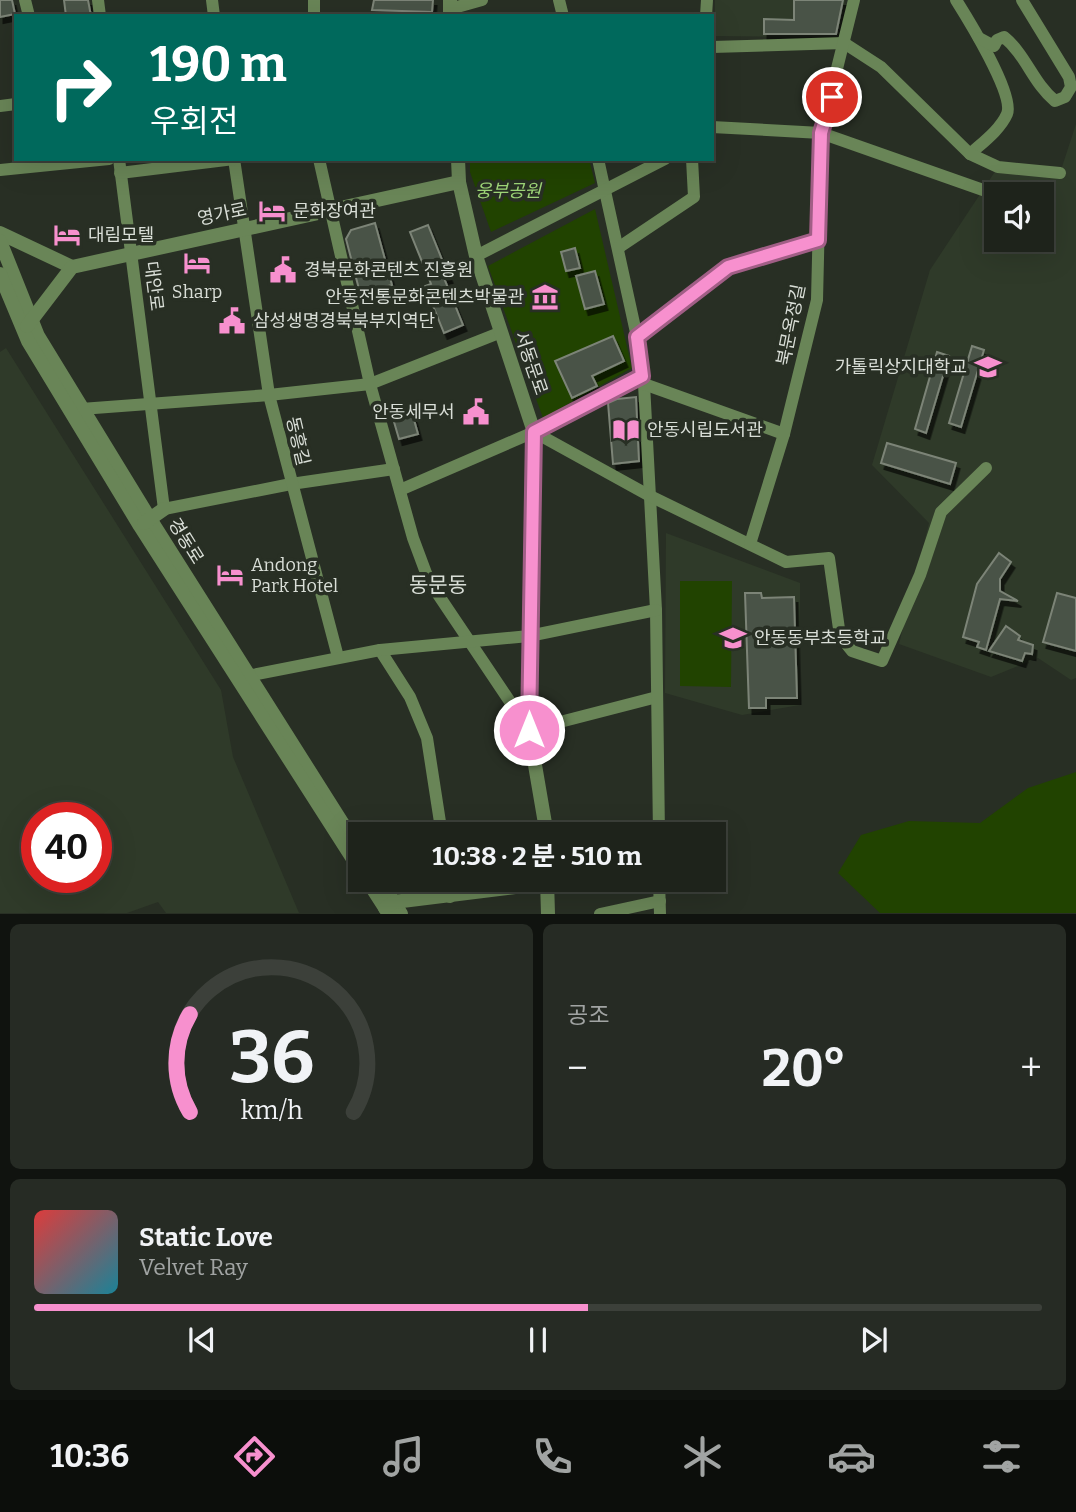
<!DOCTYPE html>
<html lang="ko">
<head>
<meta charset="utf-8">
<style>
	:root { --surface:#1e231b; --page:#262b24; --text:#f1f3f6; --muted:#a1a4a3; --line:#3c403a; --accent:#f790ce }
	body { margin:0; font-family:Bitter,"Noto Sans KR",serif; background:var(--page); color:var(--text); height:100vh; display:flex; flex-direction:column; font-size:26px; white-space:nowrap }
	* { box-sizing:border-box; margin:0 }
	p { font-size:23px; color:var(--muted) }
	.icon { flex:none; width:38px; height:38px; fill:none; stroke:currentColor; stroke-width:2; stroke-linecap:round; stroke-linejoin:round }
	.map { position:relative; height:914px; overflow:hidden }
	.sheet { display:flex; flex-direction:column; gap:10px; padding:10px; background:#10130f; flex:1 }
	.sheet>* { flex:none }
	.top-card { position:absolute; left:14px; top:14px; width:700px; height:147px; border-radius:0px; box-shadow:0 7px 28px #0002,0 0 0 2px var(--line); background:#00695c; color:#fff; overflow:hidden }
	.tools { position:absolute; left:984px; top:182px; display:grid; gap:14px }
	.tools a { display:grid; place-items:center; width:70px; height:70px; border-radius:0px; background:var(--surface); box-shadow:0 7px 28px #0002,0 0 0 2px var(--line); font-size:35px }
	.speed { position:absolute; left:21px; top:802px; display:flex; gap:14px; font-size:35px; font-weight:700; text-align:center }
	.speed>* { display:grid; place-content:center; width:91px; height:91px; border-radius:50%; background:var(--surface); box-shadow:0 7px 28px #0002,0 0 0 2px var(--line); line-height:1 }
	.speed .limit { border:10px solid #d22; background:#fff; color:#111 }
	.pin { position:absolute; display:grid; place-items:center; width:60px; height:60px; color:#fff; margin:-30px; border:4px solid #fff; border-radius:50%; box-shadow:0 2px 7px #0007 }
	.me { position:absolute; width:77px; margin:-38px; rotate:0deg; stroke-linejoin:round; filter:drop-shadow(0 0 5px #0008) }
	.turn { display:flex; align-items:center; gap:24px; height:147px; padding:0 21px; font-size:32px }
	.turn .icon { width:91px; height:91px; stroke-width:2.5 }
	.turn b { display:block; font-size:49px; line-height:60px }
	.big { font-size:52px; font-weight:700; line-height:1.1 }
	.sheet .tile { flex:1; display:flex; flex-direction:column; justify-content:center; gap:10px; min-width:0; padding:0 24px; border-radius:10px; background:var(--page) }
	.sheet .dial { align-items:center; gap:0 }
	.dial svg { height:182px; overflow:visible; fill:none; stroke:var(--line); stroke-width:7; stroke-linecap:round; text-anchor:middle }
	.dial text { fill:var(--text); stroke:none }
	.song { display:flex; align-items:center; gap:21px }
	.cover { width:84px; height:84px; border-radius:10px; background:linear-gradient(135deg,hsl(0 70% 55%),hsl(190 70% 35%)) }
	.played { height:7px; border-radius:4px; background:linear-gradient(90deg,var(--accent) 55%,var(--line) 55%) }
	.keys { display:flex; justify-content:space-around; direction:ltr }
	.heat { display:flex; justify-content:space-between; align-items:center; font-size:38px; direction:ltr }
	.sheet .tiles { flex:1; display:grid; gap:10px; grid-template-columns:1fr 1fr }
	.tile:last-child { grid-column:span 2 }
	.trip { position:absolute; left:348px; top:822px; width:378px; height:70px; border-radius:0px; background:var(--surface); box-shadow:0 7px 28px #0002,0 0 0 2px var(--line); font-weight:700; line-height:70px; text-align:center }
	.tab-bar { display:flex; height:112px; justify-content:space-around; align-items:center; background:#0c0e0b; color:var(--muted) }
	.tab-bar .icon { width:49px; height:49px }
	.tab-bar .current { color:var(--accent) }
	.tab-bar b { font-size:32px; color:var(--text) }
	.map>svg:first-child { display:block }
</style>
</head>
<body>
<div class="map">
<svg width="1076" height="914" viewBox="0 0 1076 914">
	<defs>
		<filter id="shadow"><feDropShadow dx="3.5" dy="6" stdDeviation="0" flood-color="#0009"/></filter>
	</defs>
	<rect width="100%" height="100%" fill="#282f24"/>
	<g fill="#2f3a29" fill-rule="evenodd">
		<polygon points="715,0 845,0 838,37 715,36"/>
		<path d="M1076,124V678L1071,680L1038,658L991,677L899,644L929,523L872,465L930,270L998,167L1060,173ZM996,194H1041V240H996Z"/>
		<path d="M6,348L221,690L233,757L299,913H166L158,902L127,913H0V352ZM37,817H96V877H37Z"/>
		<polygon points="666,533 800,583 800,705 742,715 665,693"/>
	</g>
	<g fill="#214300">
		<polygon points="470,159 589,159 595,183 491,232 470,172"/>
		<polygon points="595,209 632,368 543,418 488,266"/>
		<polygon points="680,581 732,581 731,687 680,686"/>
		<polygon points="1076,772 1076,913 880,913 838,873 861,835 909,821 980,823 1028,788"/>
	</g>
	<g fill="#4a5246" stroke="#7c8477" stroke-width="2" filter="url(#shadow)">
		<polygon points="0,0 12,0 15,14 0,17"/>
		<polygon points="64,0 88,0 91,16 66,16"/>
		<polygon points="374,0 433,0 432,12 372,10"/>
		<polygon points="794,0 843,0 836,34 764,34 764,19 794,20"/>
		<polygon points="375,223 392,285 360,293 346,239 351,230"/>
		<polygon points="428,225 449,277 444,278 463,325 444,333 425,286 431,284 410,232"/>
		<polygon points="575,248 580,268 566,271 561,252"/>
		<polygon points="595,271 604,304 585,309 576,276"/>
		<polygon points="613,336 624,361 592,376 597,386 572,398 555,361"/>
		<polygon points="972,346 984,350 961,427 949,423"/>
		<polygon points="937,352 949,356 926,433 915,429"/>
		<polygon points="636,397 639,461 613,464 608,403 617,399"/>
		<polygon points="411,409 418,434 399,439 392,415"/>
		<polygon points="887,443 956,463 950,484 881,463"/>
		<polygon points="999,553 1011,562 1000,579 1000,591 1018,601 1000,599 986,650 977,647 979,642 963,637 977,584"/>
		<polygon points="745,593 761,593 762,598 794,597 797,698 766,698 766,708 749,708"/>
		<polygon points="1057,593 1076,598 1076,651 1043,642"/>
		<polygon points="1006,626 1020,636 1018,640 1033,645 1032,654 1025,653 1022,661 989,651"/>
		<polygon points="524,826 525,835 491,835 491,828"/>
	</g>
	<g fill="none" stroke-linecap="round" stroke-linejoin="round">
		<g stroke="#698557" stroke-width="12">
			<polyline points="25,0 29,16"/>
			<polyline points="98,0 100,16"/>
			<polyline points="212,0 214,16"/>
			<polyline points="314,0 314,16"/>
			<polyline points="559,0 563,16"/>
			<path d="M956,0C968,19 1015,95 1007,114C1000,130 982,143 970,154"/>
			<polyline points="450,9 482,0"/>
			<polyline points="706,16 707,0"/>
			<path d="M979,38L994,46L997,40L1004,37C1026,55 1033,83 1055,101L1065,97L1071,87L1069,77L1022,0"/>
			<polyline points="712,47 844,43 881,67 970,154 998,167 1060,173"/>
			<polyline points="0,106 16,104"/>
			<polyline points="712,127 821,133 983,190"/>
			<polyline points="119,159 164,509 291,484 394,469"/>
			<polyline points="234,159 269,395 338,657"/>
			<polyline points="319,159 370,384 413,538 429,581 529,730 657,697"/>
			<polyline points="598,159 637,337 644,384 656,610 659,835"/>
			<polyline points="0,170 109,159"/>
			<polyline points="120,173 234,159"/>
			<polyline points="618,248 694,197 692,159"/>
			<polyline points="476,256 665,159"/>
			<polyline points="637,337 728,267 818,240"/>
			<polyline points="644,384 784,434"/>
			<polyline points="81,409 269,395 370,384 499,333"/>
			<polyline points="534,432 650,496 786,562 829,558 840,636 852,651 882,661 920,575 941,512 986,468"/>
			<polyline points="400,490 534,432 642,376"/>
			<polyline points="750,544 784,434 817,300 821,133 854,0"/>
			<polyline points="380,650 410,697 427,738 442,835"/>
			<polyline points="242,677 380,650 529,636 656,610"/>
			<polyline points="448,880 450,897"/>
			<polyline points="659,880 660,914"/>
			<polyline points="600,914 660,901"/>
		</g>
		<g stroke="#698557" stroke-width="14">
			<polyline points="450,0 450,16"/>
			<polyline points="458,159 459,182 476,256 534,432 529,730 547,835"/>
			<polyline points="0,233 72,267"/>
			<polyline points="0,241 38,336 150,519 360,851"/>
			<polyline points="0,274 28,341 140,526 360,870"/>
			<polyline points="27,326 72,267 459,182"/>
			<polyline points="144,523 164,509"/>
			<polyline points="367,880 389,914"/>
			<polyline points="380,880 401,914"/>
			<polyline points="547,880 548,914"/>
			<polyline points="385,908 394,902 547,883"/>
		</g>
	</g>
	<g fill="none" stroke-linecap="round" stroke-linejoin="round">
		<g stroke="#a15e86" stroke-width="18">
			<polyline id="route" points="529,730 534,432 642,376 637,337 728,267 818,240 821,133 832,97"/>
		</g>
		<use href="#route" stroke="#f790ce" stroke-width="12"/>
	</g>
	<defs>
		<g id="hotel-bare" transform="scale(2.1)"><path d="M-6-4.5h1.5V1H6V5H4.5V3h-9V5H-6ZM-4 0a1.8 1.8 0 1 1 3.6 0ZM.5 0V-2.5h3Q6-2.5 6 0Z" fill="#f790ce" stroke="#282f24" stroke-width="2.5" paint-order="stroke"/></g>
		<g id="civic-bare" transform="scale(2.1)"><path d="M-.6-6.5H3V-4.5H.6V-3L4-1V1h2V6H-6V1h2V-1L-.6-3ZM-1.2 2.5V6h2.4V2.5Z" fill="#f790ce" stroke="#282f24" stroke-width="2.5" paint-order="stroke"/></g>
		<g id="museum-bare" transform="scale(2.1)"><path d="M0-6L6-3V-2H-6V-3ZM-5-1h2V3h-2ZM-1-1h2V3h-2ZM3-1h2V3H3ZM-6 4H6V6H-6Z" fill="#f790ce" stroke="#282f24" stroke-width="2.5" paint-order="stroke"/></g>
		<g id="university-bare" transform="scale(2.1)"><path d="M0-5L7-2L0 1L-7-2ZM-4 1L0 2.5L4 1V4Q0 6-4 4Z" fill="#f790ce" stroke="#282f24" stroke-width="2.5" paint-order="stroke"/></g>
		<g id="library-bare" transform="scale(2.1)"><path d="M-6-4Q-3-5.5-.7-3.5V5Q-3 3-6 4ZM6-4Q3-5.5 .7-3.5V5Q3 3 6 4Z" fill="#f790ce" stroke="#282f24" stroke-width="2.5" paint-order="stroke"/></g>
		<g id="school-bare" transform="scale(2.1)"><path d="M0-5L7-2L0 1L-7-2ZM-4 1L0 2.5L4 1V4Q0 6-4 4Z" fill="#f790ce" stroke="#282f24" stroke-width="2.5" paint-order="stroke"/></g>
	</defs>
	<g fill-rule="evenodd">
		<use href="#hotel-bare" x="272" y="211"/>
		<use href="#hotel-bare" x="67" y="235"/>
		<use href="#hotel-bare" x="197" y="263"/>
		<use href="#civic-bare" x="283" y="270"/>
		<use href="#museum-bare" x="545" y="297"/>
		<use href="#civic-bare" x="232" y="321"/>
		<use href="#university-bare" x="988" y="367"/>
		<use href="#civic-bare" x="476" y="412"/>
		<use href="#library-bare" x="626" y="430"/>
		<use href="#hotel-bare" x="230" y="575"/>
		<use href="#school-bare" x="733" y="638"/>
	</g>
	<g text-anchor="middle" stroke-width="7" stroke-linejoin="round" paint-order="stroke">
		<g font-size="18" font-style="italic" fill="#9ed578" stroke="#282f24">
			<text x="508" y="197">웅부공원</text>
		</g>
		<g font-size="18" fill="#d9ded7" stroke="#282f24" text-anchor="start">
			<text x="293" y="217">문화장여관</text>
			<text x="88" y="241">대림모텔</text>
			<text x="304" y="276">경북문화콘텐츠 진흥원</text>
			<text x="197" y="298" text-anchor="middle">Sharp</text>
			<text x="524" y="303" text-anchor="end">안동전통문화콘텐츠박물관</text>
			<text x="253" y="327">삼성생명경북북부지역단</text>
			<text x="967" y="373" text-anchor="end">가톨릭상지대학교</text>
			<text x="455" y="418" text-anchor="end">안동세무서</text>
			<text x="647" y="436">안동시립도서관</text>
			<text x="251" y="571">Andong<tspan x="251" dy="21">Park Hotel</tspan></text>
			<text x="754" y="644">안동동부초등학교</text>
		</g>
		<g font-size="18" fill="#d9ded7" stroke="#282f24">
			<text transform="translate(222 214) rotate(-12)" y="6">영가로</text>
			<text transform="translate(154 286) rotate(83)" y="6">대안로</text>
			<text transform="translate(791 325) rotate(-79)" y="6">북문옥정길</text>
			<text transform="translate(531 363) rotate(71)" y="6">서동문로</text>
			<text transform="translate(298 441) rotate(77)" y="6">동흥길</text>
			<text transform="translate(186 541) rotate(58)" y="6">경동로</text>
		</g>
		<g font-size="21" fill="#d9ded7" stroke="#282f24">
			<text x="438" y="592">동문동</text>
		</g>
	</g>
</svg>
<div class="tools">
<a><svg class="icon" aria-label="sound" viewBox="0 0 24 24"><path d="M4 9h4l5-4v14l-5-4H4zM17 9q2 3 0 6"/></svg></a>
</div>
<div class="speed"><div class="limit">40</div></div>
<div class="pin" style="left:832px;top:97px;background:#d93025"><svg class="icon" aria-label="arrive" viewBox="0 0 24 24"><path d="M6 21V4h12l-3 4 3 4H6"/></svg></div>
<svg class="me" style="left:529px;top:730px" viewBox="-20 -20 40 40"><circle r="17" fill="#f790ce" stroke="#fff" stroke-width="3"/><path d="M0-11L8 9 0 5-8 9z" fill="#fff"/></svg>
<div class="trip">10:38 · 2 분 · 510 m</div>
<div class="top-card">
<div class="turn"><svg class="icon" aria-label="right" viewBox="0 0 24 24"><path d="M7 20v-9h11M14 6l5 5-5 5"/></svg><div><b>190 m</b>우회전</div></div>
</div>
</div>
<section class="sheet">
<div class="tiles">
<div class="tile dial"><svg viewBox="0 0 100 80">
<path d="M14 69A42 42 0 1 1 86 69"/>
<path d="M14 69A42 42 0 0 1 14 26" stroke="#f790ce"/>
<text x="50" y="56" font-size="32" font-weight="700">36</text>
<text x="50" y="72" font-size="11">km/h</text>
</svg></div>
<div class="tile"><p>공조</p>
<div class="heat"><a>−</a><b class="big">20°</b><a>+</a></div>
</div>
<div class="tile">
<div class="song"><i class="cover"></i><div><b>Static Love</b><p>Velvet Ray</p></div></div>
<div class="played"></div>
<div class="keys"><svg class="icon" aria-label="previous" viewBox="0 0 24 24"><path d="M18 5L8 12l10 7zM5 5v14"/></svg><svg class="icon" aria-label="pause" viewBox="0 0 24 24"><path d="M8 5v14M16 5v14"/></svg><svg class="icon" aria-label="next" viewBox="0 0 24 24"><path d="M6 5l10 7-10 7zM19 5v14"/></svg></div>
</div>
</div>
</section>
<nav class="tab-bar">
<b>10:36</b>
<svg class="icon current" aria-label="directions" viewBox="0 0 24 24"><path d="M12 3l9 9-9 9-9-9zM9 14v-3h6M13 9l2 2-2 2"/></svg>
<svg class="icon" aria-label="music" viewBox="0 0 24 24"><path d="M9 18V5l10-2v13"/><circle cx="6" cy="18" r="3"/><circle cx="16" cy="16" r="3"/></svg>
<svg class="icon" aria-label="phone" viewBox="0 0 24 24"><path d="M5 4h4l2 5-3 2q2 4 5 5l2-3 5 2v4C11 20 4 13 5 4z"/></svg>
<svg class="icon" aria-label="climate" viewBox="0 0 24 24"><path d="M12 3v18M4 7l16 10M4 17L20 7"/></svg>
<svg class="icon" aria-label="car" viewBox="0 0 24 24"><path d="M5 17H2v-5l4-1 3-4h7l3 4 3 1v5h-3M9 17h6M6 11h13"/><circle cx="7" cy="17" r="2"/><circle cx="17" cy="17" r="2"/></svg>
<svg class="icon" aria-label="filters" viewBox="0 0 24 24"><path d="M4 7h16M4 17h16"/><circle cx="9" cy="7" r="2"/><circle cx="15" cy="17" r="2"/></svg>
</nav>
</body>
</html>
